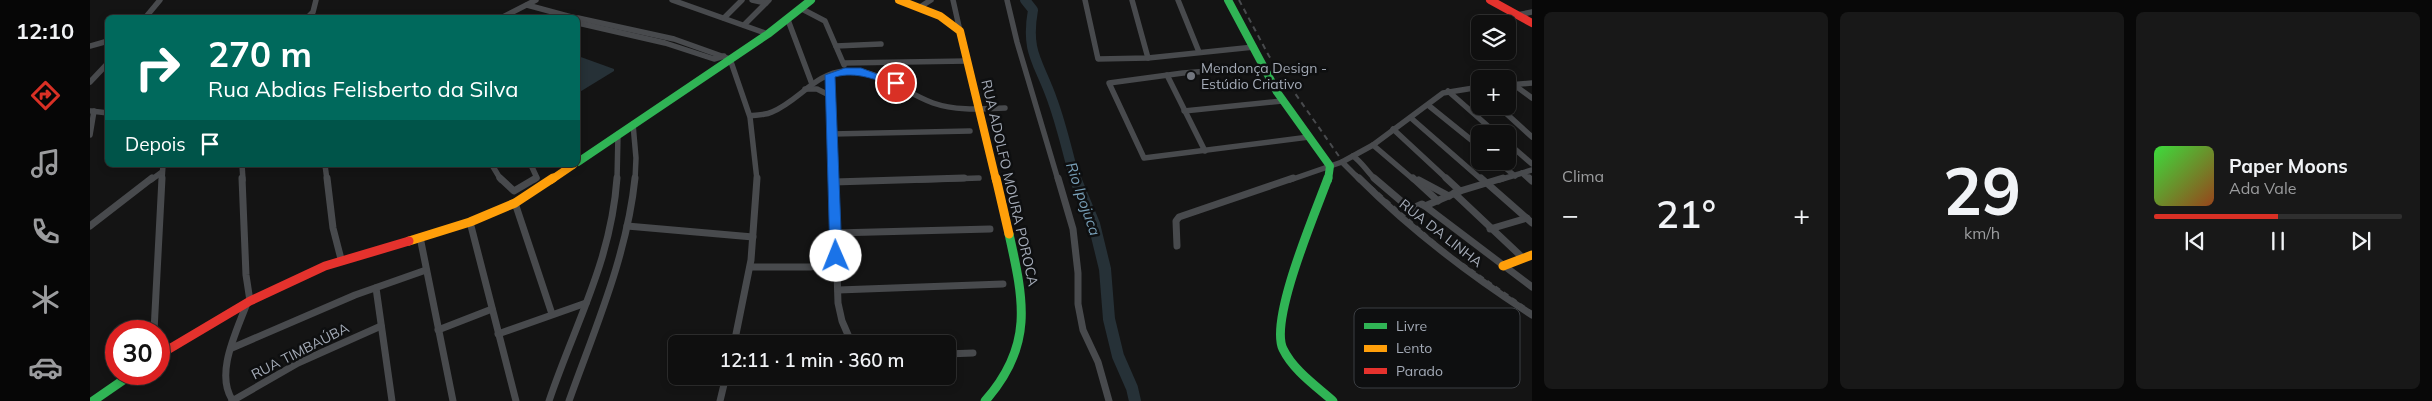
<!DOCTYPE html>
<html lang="pt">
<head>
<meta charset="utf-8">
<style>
	:root { --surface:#0f0f0f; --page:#181818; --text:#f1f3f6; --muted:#9b9c9e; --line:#2f2f2f; --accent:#d93025 }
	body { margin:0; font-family:Mulish,sans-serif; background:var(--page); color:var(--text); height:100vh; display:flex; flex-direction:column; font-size:19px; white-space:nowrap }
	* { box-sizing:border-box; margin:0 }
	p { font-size:16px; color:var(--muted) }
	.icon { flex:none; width:28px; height:28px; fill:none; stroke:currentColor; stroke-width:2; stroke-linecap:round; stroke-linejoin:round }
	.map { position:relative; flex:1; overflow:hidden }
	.drawer { display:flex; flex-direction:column; gap:12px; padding:12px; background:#080808; width:900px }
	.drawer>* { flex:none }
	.hud { position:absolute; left:15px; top:15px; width:475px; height:152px; border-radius:8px; box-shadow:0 2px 8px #0003,0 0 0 1px var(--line); background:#00695c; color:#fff; overflow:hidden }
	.buttons { position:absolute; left:1381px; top:15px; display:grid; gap:10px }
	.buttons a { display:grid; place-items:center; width:45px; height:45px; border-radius:8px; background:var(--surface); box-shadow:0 2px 8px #0003,0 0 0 1px var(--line); font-size:25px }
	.speed { position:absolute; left:15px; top:320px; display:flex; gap:10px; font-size:25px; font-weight:700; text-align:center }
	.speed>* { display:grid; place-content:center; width:65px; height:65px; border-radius:50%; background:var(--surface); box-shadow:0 2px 8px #0003,0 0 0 1px var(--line); line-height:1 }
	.speed .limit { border:8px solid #d22; background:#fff; color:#111 }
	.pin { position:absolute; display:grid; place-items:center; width:42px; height:42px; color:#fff; margin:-21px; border:2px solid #fff; border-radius:50%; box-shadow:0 1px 5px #0007 }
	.me { position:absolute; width:55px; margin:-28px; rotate:359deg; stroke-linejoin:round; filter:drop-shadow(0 0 4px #0008) }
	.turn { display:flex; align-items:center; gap:18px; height:105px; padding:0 20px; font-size:22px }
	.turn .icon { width:65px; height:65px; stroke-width:2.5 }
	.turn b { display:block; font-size:35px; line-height:42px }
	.then { display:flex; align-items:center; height:48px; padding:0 20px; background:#0003; gap:10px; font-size:19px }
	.big { font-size:38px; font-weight:600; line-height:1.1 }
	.drawer .tile { flex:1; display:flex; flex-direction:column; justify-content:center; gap:8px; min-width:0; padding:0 18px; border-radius:8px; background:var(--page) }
	.drawer .dial { align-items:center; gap:0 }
	.dial b { font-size:65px; line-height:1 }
	.song { display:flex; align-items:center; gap:15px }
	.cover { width:60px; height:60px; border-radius:8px; background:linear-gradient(135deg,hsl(120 70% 55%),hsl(20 70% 35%)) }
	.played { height:5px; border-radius:2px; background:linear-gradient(90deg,var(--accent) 50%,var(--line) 50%) }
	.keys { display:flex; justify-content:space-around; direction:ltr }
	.heat { display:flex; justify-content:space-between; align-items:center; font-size:28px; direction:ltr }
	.drawer .tiles { flex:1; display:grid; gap:12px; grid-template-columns:repeat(3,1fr) }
	.trip { position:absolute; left:578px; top:335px; width:288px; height:50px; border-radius:8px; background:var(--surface); box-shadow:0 2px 8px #0003,0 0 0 1px var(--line); font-weight:600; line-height:50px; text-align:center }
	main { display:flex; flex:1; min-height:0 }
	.tab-bar { display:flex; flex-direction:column; width:90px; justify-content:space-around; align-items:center; background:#060606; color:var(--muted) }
	.tab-bar .icon { width:35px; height:35px }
	.tab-bar .on { color:var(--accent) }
	.tab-bar b { font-size:22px; color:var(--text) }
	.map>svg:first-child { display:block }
</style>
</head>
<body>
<main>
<nav class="tab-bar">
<b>12:10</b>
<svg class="icon on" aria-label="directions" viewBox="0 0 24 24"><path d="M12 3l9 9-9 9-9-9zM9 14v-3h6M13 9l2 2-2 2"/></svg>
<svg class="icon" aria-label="music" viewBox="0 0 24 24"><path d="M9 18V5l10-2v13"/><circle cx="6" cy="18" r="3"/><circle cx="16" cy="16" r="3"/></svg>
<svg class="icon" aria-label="phone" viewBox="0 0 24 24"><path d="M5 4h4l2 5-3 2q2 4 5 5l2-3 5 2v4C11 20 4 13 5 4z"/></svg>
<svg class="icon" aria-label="climate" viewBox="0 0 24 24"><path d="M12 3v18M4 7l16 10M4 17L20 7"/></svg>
<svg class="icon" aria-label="car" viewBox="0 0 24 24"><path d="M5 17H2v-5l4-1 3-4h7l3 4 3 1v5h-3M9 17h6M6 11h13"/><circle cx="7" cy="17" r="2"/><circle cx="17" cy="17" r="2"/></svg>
</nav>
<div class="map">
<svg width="1442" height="401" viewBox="0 0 1442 401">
	<rect width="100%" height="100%" fill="#141414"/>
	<polygon fill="#263137" points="488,56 524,69 524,71 488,93"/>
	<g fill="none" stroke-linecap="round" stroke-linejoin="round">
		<path stroke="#263137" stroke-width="10" d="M935,0L943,10C935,54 950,63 963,102C972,127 978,154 985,180"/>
		<polyline stroke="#263137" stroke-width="12" points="985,178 1004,224 1015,269 1019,319 1028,356 1042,388 1045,401"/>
		<g stroke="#484a4d" stroke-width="5.5">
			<polyline points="582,0 678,34"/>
			<polyline points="662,0 676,3"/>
			<polyline points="863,0 870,31"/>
			<polyline points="917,0 927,42 968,180"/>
			<polyline points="995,0 1008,59 1058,58 1164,47"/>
			<polyline points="1042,0 1058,58"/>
			<polyline points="1088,0 1109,52"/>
			<polyline points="437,5 485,18"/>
			<polyline points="830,7 841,0"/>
			<polyline points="712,9 735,21 754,65"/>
			<polyline points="1427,15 1442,12"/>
			<polyline points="55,18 70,0"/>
			<polyline points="217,18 223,12 226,0"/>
			<polyline points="411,18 446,0"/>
			<polyline points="488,18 584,39 640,59 660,117 667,180"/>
			<polyline points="634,18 652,0"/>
			<polyline points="698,20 722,84"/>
			<polyline points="488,23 575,43 624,59 634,56"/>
			<polyline points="654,25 679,0"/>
			<polyline points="0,46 18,41"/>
			<polyline points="746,46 791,44"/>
			<polyline points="754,63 877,61"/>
			<polyline points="1172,67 1093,73 1019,83 1054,158 1219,137"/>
			<polyline points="740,75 744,180"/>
			<polyline points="1077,75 1115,151"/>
			<polyline points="0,82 18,63"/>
			<polyline points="1423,84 1442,98"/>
			<polyline points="1418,85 1442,83"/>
			<polyline points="715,89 727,89 741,96"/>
			<polyline points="1358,91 1407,134"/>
			<polyline points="1338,105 1390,147"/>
			<polyline points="1408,106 1442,137"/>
			<polyline points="1,111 18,113"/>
			<polyline points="1094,111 1192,101"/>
			<path d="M660,116C667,115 676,115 682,112C709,101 725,73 755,71C788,68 813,92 843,103C866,111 891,109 915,108"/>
			<polyline points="1321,118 1392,180"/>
			<polyline points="543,124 546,158 545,180"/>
			<polyline points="1303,129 1358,180"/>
			<polyline points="742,134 880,131"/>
			<polyline points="0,135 4,111"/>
			<polyline points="1418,143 1442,164"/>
			<polyline points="1283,145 1324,180"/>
			<path d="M1263,156C1273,163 1277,172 1286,180"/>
			<polyline points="1407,161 1425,176"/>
			<polyline points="1252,162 1270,180"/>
			<polyline points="152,165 153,180"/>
			<polyline points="235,165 237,180"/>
			<polyline points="402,165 411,180"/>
			<polyline points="441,165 447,178 444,180"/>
			<polyline points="1432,173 1440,180"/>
			<polyline points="61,180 72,172"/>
			<polyline points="72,180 73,165"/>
			<polyline points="527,180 528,134"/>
			<polyline points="829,180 889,178"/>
			<polyline points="1200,180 1252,162 1283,145 1353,93 1390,87"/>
			<polyline points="1409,180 1442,170"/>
		</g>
		<g stroke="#484a4d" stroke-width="7">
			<polyline points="152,178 156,275 160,301"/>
			<polyline points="237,178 243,228 251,259"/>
			<polyline points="410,178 424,191 446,178"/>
			<polyline points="744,178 748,303 752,321 762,344"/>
			<polyline points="968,178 983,229 988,273 988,304 993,330 1008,362 1019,401"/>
			<path d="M1269,178C1321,230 1380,275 1442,315"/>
			<polyline points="1284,178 1318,207 1323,208 1332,204 1335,206"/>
			<polyline points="1323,178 1348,201"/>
			<polyline points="1356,178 1370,191"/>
			<polyline points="1391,178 1442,223"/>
			<polyline points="1413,178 1370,191 1335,206 1442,287"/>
			<polyline points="1439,178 1442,181"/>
			<polyline points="1329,180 1359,196"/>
			<polyline points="744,182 874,178"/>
			<polyline points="1364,193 1433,258"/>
			<polyline points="425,203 462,314"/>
			<polyline points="380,222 426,401"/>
			<polyline points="0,226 62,178"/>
			<polyline points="537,226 663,237"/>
			<polyline points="1400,229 1437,218"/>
			<polyline points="745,233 900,229"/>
			<polyline points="330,237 363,401"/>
			<polyline points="1087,246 1086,221 1089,217 1203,178"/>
			<polyline points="661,267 721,267"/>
			<polyline points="286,288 302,401"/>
			<polyline points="748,290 913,284"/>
			<polyline points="348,330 402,309"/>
			<polyline points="64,331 72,178"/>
			<polyline points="408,334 496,303"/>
			<polyline points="644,344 661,260 667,178"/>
			<polyline points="142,348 265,295 336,270"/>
			<polyline points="856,354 883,353"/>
			<polyline points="142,401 208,363 291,326"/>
			<path d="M143,401C124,374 147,331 157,303"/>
			<path d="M459,401C485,324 521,262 527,178"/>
			<path d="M479,401C505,328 537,256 545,178"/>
			<polyline points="630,401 636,376"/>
		</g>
		<g stroke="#30b455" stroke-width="8">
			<polyline points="1138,0 1187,92 1240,166 1238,180"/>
			<polyline points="488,162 678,34 721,0"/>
		</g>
		<g stroke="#30b455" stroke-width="9">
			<path d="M1238,178C1226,211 1179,320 1193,349C1203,370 1226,386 1243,401"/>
			<polyline points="3,401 42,374"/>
			<path d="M895,401C944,346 934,301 919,234"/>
		</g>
		<g stroke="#ff9f0a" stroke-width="8">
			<polyline points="809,0 850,16 870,31 906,180"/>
			<polyline points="461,180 483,165"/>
		</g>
		<g stroke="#ff9f0a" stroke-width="9">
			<polyline points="906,178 919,234"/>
			<polyline points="319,241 380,222 425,203 463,178"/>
			<polyline points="1413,266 1442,255"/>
		</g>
		<polyline stroke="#e5322d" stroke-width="8" points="1400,0 1442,23"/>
		<polyline stroke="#e5322d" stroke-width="9" points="69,355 160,301 235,266 319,241"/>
		<polyline stroke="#484a4d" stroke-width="2" stroke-dasharray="5.5 4.5" stroke-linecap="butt" points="1149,0 1179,56 1253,162 1356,252 1442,312"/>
	</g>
	<path fill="#1a73e8" stroke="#114b97" d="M755,68H771L811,83L806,86C785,80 767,71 745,77L752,256L746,261L740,256L735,75Z"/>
	<circle fill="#72767e" stroke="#0e0f10" stroke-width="2" cx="1101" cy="76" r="5"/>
	<g text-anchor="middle" stroke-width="5" stroke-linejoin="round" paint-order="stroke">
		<g font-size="14" fill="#a4abb7" stroke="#0e0f10" text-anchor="start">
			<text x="1111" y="73">Mendonça Design -<tspan x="1111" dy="16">Estúdio Criativo</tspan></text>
		</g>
		<g font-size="14" fill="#a4abb7" stroke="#0e0f10">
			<text transform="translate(920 183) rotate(77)" y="5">RUA ADOLFO MOURA POROCA</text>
			<text transform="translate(1351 233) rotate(38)" y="5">RUA DA LINHA</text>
			<text transform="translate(210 351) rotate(-27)" y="5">RUA TIMBAÚBA</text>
		</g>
		<g font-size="15" font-style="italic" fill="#779eb6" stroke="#0e0f10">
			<text transform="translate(993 199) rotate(71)" y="5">Rio Ipojuca</text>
		</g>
	</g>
	<rect x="1264" y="308" width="166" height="80" rx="8" fill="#0e0f10" stroke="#3b3e42" stroke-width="1"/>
	<rect x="1274" y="323" width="23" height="6" fill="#30b455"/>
	<rect x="1274" y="345" width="23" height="7" fill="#ff9f0a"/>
	<rect x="1274" y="368" width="23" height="6" fill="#e5322d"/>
	<g font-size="14" fill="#a4abb7">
		<text x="1306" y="331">Livre</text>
		<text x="1306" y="353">Lento</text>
		<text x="1306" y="376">Parado</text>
	</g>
</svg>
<div class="buttons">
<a><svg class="icon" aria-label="layers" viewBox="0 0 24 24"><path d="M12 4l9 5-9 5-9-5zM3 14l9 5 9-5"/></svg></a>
<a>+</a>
<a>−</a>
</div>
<div class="speed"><div class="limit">30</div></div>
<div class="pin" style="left:806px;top:83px;background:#d93025"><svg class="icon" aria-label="arrive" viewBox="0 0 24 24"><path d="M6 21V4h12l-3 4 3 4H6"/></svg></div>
<svg class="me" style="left:746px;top:256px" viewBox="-20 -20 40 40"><circle r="19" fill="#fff"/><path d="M0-13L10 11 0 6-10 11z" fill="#1a73e8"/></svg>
<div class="trip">12:11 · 1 min · 360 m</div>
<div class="hud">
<div class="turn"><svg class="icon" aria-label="right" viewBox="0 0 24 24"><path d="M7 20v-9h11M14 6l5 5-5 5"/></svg><div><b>270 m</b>Rua Abdias Felisberto da Silva</div></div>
<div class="then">Depois<svg class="icon" aria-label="arrive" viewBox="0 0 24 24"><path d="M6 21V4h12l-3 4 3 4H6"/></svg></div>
</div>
</div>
<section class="drawer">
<div class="tiles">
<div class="tile"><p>Clima</p>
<div class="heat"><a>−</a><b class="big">21°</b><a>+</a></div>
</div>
<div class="tile dial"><b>29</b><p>km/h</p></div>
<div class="tile">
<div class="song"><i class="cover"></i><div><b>Paper Moons</b><p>Ada Vale</p></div></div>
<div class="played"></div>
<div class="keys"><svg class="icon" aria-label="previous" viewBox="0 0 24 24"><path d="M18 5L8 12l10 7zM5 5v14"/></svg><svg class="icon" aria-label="pause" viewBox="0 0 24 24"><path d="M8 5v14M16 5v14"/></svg><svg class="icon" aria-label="next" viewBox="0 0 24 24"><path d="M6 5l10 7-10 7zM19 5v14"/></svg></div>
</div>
</div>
</section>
</main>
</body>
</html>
